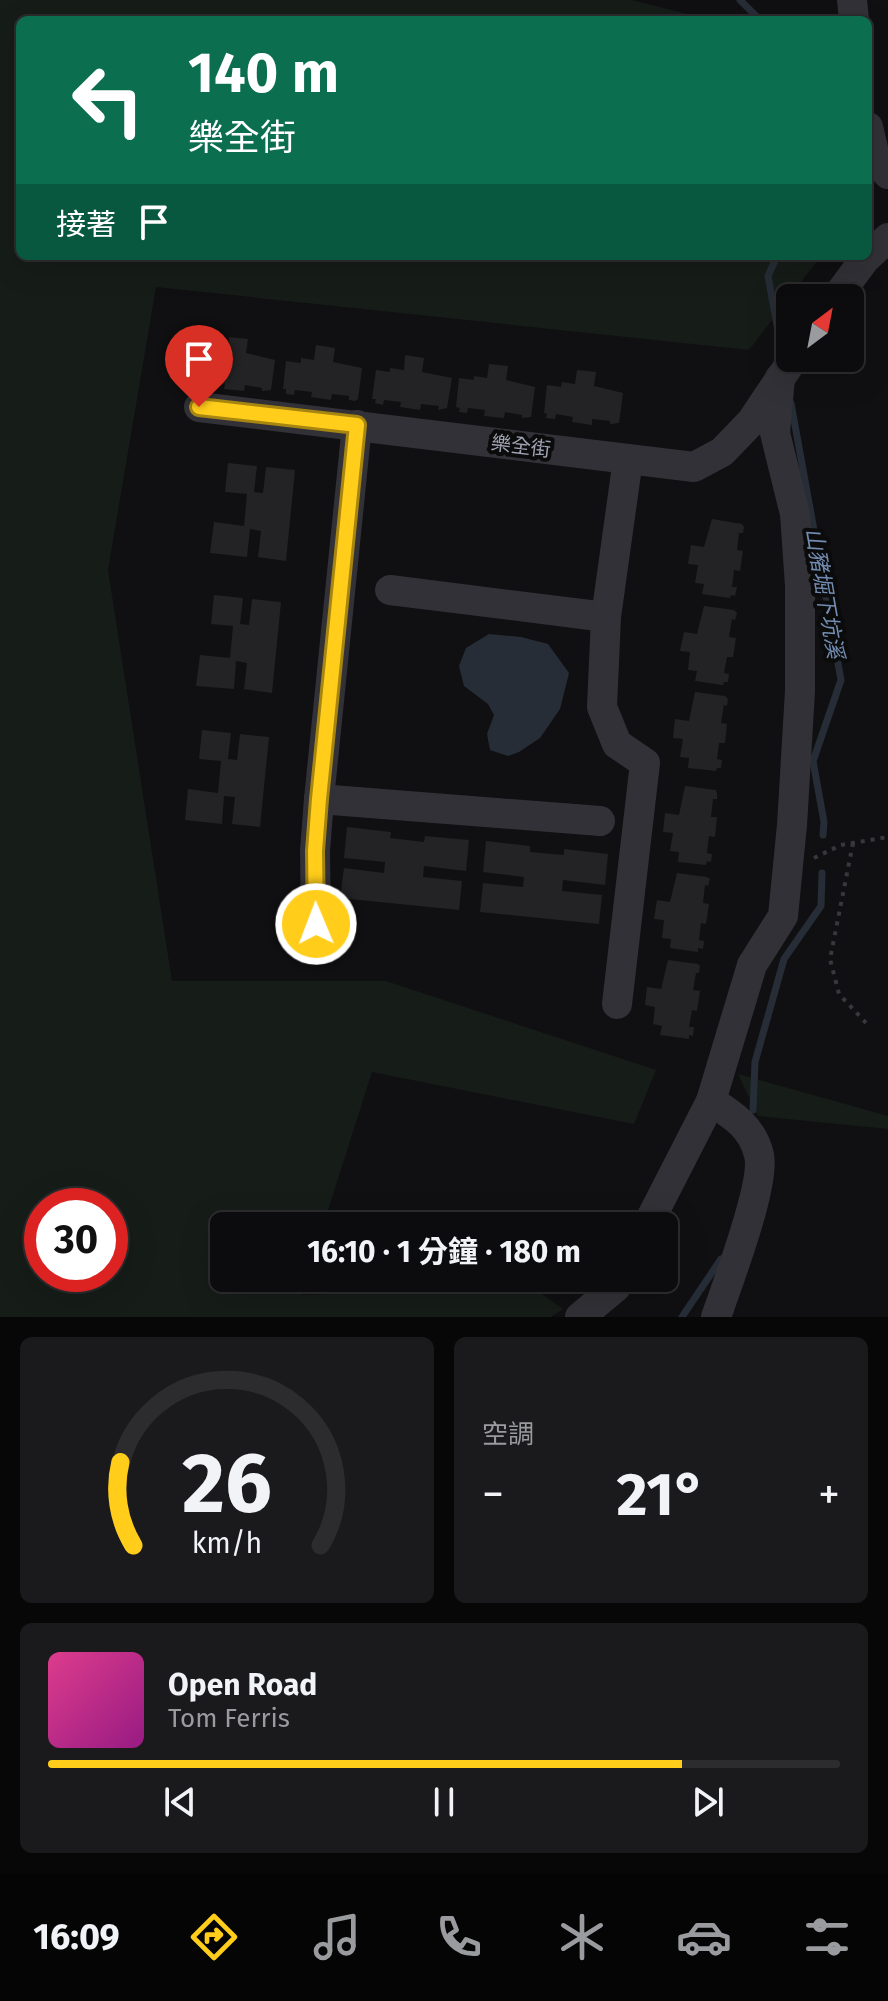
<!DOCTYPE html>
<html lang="zh-TW">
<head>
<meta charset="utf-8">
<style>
	:root { --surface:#0c0c0e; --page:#1a1a1c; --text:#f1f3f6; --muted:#9a9b9e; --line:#2c2c2e; --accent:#ffcd1a }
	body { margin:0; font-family:"Fira Sans","Noto Sans TC",sans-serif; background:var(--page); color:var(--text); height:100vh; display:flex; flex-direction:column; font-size:30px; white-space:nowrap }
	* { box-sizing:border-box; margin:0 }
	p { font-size:26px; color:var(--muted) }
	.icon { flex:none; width:44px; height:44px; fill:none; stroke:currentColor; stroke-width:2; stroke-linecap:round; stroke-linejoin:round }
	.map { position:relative; height:1317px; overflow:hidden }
	.panel { display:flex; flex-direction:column; gap:20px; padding:20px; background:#070708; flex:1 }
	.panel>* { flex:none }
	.top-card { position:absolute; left:16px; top:16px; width:856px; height:244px; border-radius:12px; box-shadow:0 8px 32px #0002,0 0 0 2px var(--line); background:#0b6e4f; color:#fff; overflow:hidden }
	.needle { width:52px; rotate:32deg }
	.buttons { position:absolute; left:776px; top:284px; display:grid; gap:16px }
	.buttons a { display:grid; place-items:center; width:88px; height:88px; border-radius:12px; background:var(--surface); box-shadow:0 8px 32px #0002,0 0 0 2px var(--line); font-size:40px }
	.speed { position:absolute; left:24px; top:1188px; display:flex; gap:16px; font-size:40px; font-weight:700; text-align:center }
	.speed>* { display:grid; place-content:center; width:104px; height:104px; border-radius:50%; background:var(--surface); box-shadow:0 8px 32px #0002,0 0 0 2px var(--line); line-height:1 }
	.speed .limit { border:12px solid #d22; background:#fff; color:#111 }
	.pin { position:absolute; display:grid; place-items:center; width:68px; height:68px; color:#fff; margin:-82px -34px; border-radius:50% 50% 50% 0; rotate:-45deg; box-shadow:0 0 8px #0007 }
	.pin .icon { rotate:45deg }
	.me { position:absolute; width:88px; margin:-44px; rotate:359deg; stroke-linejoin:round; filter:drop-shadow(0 0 6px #0008) }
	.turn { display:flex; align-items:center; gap:28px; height:168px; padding:0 40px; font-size:36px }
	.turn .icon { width:104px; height:104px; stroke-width:2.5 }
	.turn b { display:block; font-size:56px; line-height:68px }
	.then { display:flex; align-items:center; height:76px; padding:0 40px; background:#0003; gap:16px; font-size:30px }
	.big { font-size:60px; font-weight:700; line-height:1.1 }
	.panel .tile { flex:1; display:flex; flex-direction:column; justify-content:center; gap:12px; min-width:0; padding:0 28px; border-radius:12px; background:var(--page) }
	.panel .dial { align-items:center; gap:0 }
	.dial svg { height:208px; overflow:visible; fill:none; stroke:var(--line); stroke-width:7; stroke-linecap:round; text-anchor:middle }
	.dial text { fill:var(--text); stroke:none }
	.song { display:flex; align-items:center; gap:24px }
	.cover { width:96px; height:96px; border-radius:12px; background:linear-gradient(135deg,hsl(330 70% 55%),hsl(310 70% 35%)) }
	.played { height:8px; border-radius:4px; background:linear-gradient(90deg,var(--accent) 80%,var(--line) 80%) }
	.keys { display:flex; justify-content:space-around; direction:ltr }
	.heat { display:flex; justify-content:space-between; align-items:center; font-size:44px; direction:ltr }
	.panel .tiles { flex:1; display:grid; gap:20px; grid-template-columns:1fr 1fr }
	.tile:last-child { grid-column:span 2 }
	.trip { position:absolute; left:210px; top:1212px; width:468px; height:80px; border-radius:12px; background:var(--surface); box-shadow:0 8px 32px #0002,0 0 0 2px var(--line); font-weight:700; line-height:80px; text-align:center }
	.dock { display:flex; height:128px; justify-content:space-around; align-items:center; background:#050506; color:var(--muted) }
	.dock .icon { width:56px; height:56px }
	.dock .on { color:var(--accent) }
	.dock b { font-size:36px; color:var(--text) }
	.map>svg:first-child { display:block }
</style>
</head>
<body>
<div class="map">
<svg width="888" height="1317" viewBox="0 0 888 1317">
	<rect width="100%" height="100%" fill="#101012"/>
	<g fill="#161c18" fill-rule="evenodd">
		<path d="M0,0H632L683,13L697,20H20V256H821L749,350L156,287L108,570L172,981H386L656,1070L634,1124L372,1072L323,1226H224V1278H307L302,1295L533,1288L563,1309L551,1317H0ZM42,1206H110V1274H42Z"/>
		<polygon points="738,1074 888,1116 888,1129 758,1116"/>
	</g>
	<polygon fill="#262d36" points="489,634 521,637 548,644 569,673 560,709 540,738 519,752 508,756 490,750 487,734 494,715 488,704 464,686 459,666 466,648"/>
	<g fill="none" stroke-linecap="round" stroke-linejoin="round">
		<g stroke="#262d36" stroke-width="7">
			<polyline points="740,0 760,20"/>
			<polyline points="777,256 768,276 781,347"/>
			<polyline points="791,403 841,680 813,761 824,822 823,835"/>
			<polyline points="753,1110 755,1062 784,959 821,906 822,873"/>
			<polyline points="682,1317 721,1259"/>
		</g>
	</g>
	<g fill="#232326">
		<polygon points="229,337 248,339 246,353 275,360 271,390 262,391 262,388 245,385 244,391 224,389 225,383 208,381 207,386 199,385 200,381 196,380 200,352 214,354 214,349 227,351"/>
		<polygon points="316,345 335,348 333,362 362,368 358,399 355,401 349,400 349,396 332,394 331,400 311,397 312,392 295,390 294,395 286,394 286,389 283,389 286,361 301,363 301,358 314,360"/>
		<polygon points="405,355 424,358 422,372 452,378 447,408 438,410 439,406 421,404 420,410 400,407 401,402 384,400 383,405 375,403 376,399 372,399 376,370 390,372 390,368 404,370"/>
		<polygon points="489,364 508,366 506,380 535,387 531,417 522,418 522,415 505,412 504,418 484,416 485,410 468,408 467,413 459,412 460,408 456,407 459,378 474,380 474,376 487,378"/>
		<polygon points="577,370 596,372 594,386 623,393 619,423 610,424 610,421 592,419 592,425 572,422 573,417 556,414 555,419 546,418 547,414 544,413 547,385 561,387 562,382 575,384"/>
		<polygon points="228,463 257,466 254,492 263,493 266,467 295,470 286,561 258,557 261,531 250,529 247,557 210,553 214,522 244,526 247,494 225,492"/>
		<polygon points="712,519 742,524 744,527 743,533 739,533 737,550 743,551 740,571 734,570 732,587 737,587 735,596 731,595 730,598 702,594 704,584 695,583 698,565 688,564 691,545 704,547"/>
		<polygon points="214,595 243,598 240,624 249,625 252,599 281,602 272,693 244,689 247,663 236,661 234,689 196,686 200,655 230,658 233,626 211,624"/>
		<polygon points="704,606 734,610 737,613 735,620 732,619 729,637 736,638 733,657 727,657 724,673 729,674 728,682 724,682 723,685 695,681 697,671 688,670 690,652 680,651 684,632 697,634"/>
		<polygon points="695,692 725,696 728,699 727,706 724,705 721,723 727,724 725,743 719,743 717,759 722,760 721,768 717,768 716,771 688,768 689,758 680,757 683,739 673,738 675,719 689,721"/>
		<polygon points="202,730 231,733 228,759 237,760 240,734 269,737 260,827 232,824 235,797 224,796 222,824 185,820 188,789 218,793 221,761 199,759"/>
		<polygon points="685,786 716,790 717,793 717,799 713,799 711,817 717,817 715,837 709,836 707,853 712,854 711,862 707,861 706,865 678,862 679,852 670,851 673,833 663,832 665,813 679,815"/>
		<polygon points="347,827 391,832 390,838 424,842 425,836 469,840 466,871 424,866 423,877 462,881 459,910 340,898 344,868 384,873 385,862 344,858"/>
		<polygon points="486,841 530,846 530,852 564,855 564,849 608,854 605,885 563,880 562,891 602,895 599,924 480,912 483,883 523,887 524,877 483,872"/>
		<polygon points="677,873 707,877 710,879 708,886 705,885 703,903 709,904 706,924 701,923 699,940 704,941 703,949 698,948 698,952 670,948 671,939 662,938 664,920 654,919 657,900 670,902"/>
		<polygon points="668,960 698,964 700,966 699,973 696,973 693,990 700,991 697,1011 692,1010 689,1027 694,1027 693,1036 689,1035 689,1039 660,1035 662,1026 653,1024 655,1007 645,1005 647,987 661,989"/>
	</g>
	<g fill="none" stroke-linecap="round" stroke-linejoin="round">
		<g stroke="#37383e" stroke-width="4" stroke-dasharray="4 6" stroke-linecap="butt">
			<polyline points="853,843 830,959 839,994 867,1024"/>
			<polyline points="814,858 841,845 888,837"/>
		</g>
		<g stroke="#313137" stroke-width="30">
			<polyline points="852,0 854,20"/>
			<polyline points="868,127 876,161 888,174"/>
			<polyline points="836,298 865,259 888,238"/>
			<polyline points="199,407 694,467 722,452 751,422 794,358"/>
			<polyline points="390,590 606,617"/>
			<polyline points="319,799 600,821"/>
			<polyline points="316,924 315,851 319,799 357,425"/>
			<polyline points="617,1004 645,763 617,744 602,707 606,617 628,459"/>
			<polyline points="647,1226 711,1101"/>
			<polyline points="580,1317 616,1287 620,1278"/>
			<path d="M716,1317C727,1285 766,1183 759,1155C753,1128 733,1115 711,1101L752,965L783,916L792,825L800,691V586L795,514L775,433L780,378"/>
		</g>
	</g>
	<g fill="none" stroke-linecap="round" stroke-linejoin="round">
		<g stroke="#a68511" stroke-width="20">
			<polyline id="route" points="199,407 357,425 319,799 315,851 316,924"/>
		</g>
		<use href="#route" stroke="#ffcd1a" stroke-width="14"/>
	</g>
	<g text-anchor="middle" stroke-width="8" stroke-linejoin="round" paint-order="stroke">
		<g font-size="20" fill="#a0a4b4" stroke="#0b0b0c">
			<text transform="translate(521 446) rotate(7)" y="7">樂全街</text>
		</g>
		<g font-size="22" font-style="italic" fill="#738db2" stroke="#0b0b0c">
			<text transform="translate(825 593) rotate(80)" y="8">山豬堀下坑溪</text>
		</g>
	</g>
</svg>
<div class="buttons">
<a><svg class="needle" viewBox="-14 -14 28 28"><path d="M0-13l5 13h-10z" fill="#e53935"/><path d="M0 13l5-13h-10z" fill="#9a9b9e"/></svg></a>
</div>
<div class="speed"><div class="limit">30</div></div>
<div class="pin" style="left:199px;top:407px;background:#d93025"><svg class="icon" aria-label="arrive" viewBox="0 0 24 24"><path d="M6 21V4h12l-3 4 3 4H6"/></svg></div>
<svg class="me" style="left:316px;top:924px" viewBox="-20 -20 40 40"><circle r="17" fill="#ffcd1a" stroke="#fff" stroke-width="3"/><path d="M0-11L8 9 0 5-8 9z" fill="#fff"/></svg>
<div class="trip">16:10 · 1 分鐘 · 180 m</div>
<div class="top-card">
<div class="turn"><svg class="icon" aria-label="left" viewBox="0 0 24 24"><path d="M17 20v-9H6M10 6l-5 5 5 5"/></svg><div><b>140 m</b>樂全街</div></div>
<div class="then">接著<svg class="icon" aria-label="arrive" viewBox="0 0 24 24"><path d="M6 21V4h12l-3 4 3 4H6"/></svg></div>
</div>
</div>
<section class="panel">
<div class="tiles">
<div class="tile dial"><svg viewBox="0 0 100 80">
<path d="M14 69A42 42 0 1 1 86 69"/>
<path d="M14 69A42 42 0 0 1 9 37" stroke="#ffcd1a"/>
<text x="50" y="56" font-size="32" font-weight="700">26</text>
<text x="50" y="72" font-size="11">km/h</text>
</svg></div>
<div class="tile"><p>空調</p>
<div class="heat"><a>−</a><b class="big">21°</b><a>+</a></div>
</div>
<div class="tile">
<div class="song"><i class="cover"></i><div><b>Open Road</b><p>Tom Ferris</p></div></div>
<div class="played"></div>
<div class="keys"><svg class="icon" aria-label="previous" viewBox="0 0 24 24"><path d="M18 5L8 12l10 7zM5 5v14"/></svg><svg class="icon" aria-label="pause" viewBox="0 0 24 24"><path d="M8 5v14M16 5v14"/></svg><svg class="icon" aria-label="next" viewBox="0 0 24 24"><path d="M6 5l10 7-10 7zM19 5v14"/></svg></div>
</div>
</div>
</section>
<nav class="dock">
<b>16:09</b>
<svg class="icon on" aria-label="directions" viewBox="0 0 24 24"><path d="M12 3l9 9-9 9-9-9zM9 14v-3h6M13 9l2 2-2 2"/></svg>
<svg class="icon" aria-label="music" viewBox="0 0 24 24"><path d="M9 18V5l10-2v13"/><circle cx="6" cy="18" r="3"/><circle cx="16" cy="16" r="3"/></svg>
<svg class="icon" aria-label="phone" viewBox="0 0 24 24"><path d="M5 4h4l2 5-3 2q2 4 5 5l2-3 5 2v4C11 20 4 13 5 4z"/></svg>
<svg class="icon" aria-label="climate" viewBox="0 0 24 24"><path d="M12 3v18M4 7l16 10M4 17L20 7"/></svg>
<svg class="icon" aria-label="car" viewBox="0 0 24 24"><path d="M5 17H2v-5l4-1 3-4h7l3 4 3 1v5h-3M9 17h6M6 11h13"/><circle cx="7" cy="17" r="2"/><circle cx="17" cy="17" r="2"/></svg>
<svg class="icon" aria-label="filters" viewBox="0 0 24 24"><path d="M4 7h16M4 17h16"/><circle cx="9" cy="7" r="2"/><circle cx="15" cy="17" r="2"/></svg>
</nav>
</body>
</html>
